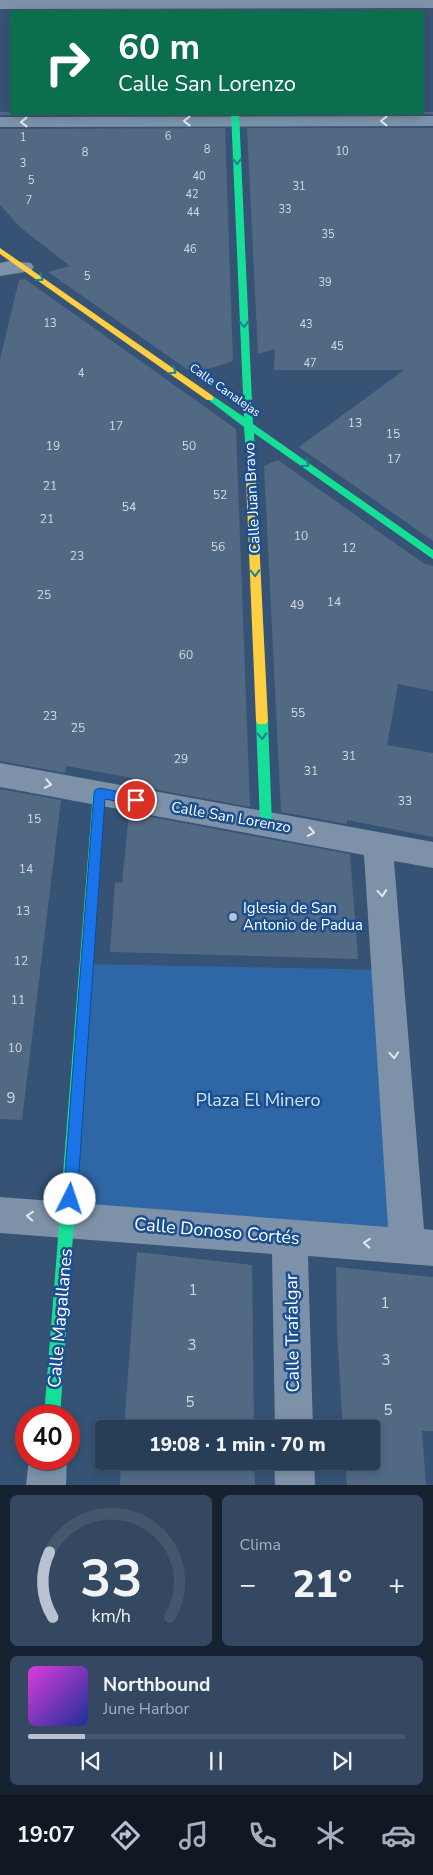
<!DOCTYPE html>
<html lang="es">
<head>
<meta charset="utf-8">
<style>
	:root { --surface:#283e57; --page:#344961; --text:#f1f3f6; --muted:#a5aeba; --line:#44576d; --accent:#b9c2ce }
	body { margin:0; font-family:"Nunito Sans",sans-serif; background:var(--page); color:var(--text); height:100vh; display:flex; flex-direction:column; font-size:19px; white-space:nowrap }
	* { box-sizing:border-box; margin:0 }
	p { font-size:16px; color:var(--muted) }
	.icon { flex:none; width:28px; height:28px; fill:none; stroke:currentColor; stroke-width:2; stroke-linecap:round; stroke-linejoin:round }
	.map { position:relative; height:1485px; overflow:hidden }
	.sheet { display:flex; flex-direction:column; gap:10px; padding:10px; background:#162230; flex:1 }
	.sheet>* { flex:none }
	.hud { position:absolute; left:10px; top:10px; width:414px; height:105px; border-radius:5px; box-shadow:0 2px 8px #0003,0 0 0 1px var(--line); background:#0b6e4f; color:#fff; overflow:hidden }
	.speed { position:absolute; left:15px; top:1405px; display:flex; gap:10px; font-size:25px; font-weight:700; text-align:center }
	.speed>* { display:grid; place-content:center; width:65px; height:65px; border-radius:50%; background:var(--surface); box-shadow:0 2px 8px #0003,0 0 0 1px var(--line); line-height:1 }
	.speed .limit { border:8px solid #d22; background:#fff; color:#111 }
	.pin { position:absolute; display:grid; place-items:center; width:42px; height:42px; color:#fff; margin:-21px; border:2px solid #fff; border-radius:50%; box-shadow:0 1px 5px #0007 }
	.me { position:absolute; width:55px; margin:-28px; rotate:4deg; stroke-linejoin:round; filter:drop-shadow(0 0 4px #0008) }
	.turn { display:flex; align-items:center; gap:18px; height:105px; padding:0 25px; font-size:22px }
	.turn .icon { width:65px; height:65px; stroke-width:2.5 }
	.turn b { display:block; font-size:35px; line-height:42px }
	.big { font-size:38px; font-weight:800; line-height:1.1 }
	.sheet .card { flex:1; display:flex; flex-direction:column; justify-content:center; gap:8px; min-width:0; padding:0 18px; border-radius:8px; background:var(--page) }
	.sheet .dial { align-items:center; gap:0 }
	.dial svg { height:130px; overflow:visible; fill:none; stroke:var(--line); stroke-width:7; stroke-linecap:round; text-anchor:middle }
	.dial text { fill:var(--text); stroke:none }
	.song { display:flex; align-items:center; gap:15px }
	.cover { width:60px; height:60px; border-radius:8px; background:linear-gradient(135deg,hsl(300 70% 55%),hsl(230 70% 35%)) }
	.played { height:5px; border-radius:2px; background:linear-gradient(90deg,var(--accent) 15%,var(--line) 15%) }
	.keys { display:flex; justify-content:space-around; direction:ltr }
	.heat { display:flex; justify-content:space-between; align-items:center; font-size:28px; direction:ltr }
	.sheet .tiles { flex:1; display:grid; gap:10px; grid-template-columns:1fr 1fr }
	.card:last-child { grid-column:span 2 }
	.trip { position:absolute; left:95px; top:1420px; width:285px; height:50px; border-radius:5px; background:var(--surface); box-shadow:0 2px 8px #0003,0 0 0 1px var(--line); font-weight:800; line-height:50px; text-align:center }
	.tabs { display:flex; height:80px; justify-content:space-around; align-items:center; background:#101923; color:var(--muted) }
	.tabs .icon { width:35px; height:35px }
	.tabs .selected { color:var(--accent) }
	.tabs b { font-size:22px; color:var(--text) }
	.map>svg:first-child { display:block }
</style>
</head>
<body>
<div class="map">
<svg width="433" height="1485" viewBox="0 0 433 1485">
	<rect width="100%" height="100%" fill="#365274"/>
	<polygon fill="#2f66a5" points="87,964 388,970 407,1246 68,1219"/>
	<g fill="#526984">
		<rect x="0" y="112" width="224" height="3"/>
		<polygon points="246,112 433,112 433,114 246,115"/>
		<polygon points="225,128 233,361 205,370 188,370 48,272 70,266 21,228 0,205 0,129"/>
		<polygon points="247,128 433,128 433,541 299,447 404,370 274,370 275,349 258,354"/>
		<polygon points="25,279 236,429 250,807 131,785 132,778 66,766 65,773 0,761 0,359 19,280"/>
		<polygon points="278,460 423,563 433,566 433,691 398,684 387,745 433,753 433,837 347,820 347,824 281,812 264,466"/>
		<polygon points="0,789 61,800 22,1120 0,1119"/>
		<polygon points="129,813 350,854 358,959 110,952 115,882 122,883"/>
		<polygon points="137,1252 252,1265 254,1429 124,1429"/>
		<polygon points="336,1267 433,1277 433,1431 422,1431 426,1485 347,1485 345,1461 371,1461 371,1429 343,1429 337,1333"/>
		<polygon points="121,1461 254,1461 255,1485 120,1485"/>
	</g>
	<g fill="none" stroke-linecap="round" stroke-linejoin="round">
		<g fill="#7d92a8" fill-rule="evenodd">
			<polygon points="0,0 433,0 433,8 0,9"/>
			<polygon points="433,116 433,126 0,127 0,117"/>
			<polygon points="9,261 31,263 34,267 31,271 0,276 0,263"/>
			<polygon points="0,763 433,842 433,868 394,861 424,1229 433,1230 433,1266 308,1256 313,1429 275,1429 272,1254 0,1233 0,1197 388,1227 364,855 0,787"/>
			<polygon points="29,1459 67,1459 66,1485 26,1485"/>
			<polygon points="274,1461 314,1461 315,1485 275,1485"/>
		</g>
		<g fill="#16e098" fill-rule="evenodd">
			<polygon points="231,112 239,112 253,424 433,550 433,559 254,433 256,479 254,481 248,481 244,427 206,398 207,396 213,396 244,417"/>
			<polygon points="262,716 266,718 268,721 272,824 270,828 266,829 262,828 260,824 256,721 258,718"/>
			<polygon points="99,788 103,789 105,793 60,1416 44,1416 93,793 95,789"/>
		</g>
		<g fill="#ffcf43" fill-rule="evenodd">
			<polygon points="0,248 213,396 213,400 207,400 0,254"/>
			<polygon points="251,476 256,479 268,721 266,724 258,724 256,721 246,479"/>
		</g>
	</g>
	<defs><path id="oneway-chevron" d="M-2-3.5L2.5 0L-2 3.5" fill="none" stroke-width="1.6" stroke-linecap="round" stroke-linejoin="round" transform="scale(1.25)"/></defs>
	<g stroke="#e5e9ee">
		<use href="#oneway-chevron" transform="translate(187 121) rotate(180)"/>
		<use href="#oneway-chevron" transform="translate(384 121) rotate(-180)"/>
		<use href="#oneway-chevron" transform="translate(24 122) rotate(180)"/>
		<use href="#oneway-chevron" transform="translate(48 784) rotate(10)"/>
		<use href="#oneway-chevron" transform="translate(311 832) rotate(11)"/>
		<use href="#oneway-chevron" transform="translate(382 893) rotate(85)"/>
		<use href="#oneway-chevron" transform="translate(394 1055) rotate(86)"/>
		<use href="#oneway-chevron" transform="translate(30 1216) rotate(-176)"/>
		<use href="#oneway-chevron" transform="translate(367 1243) rotate(-176)"/>
	</g>
	<g stroke="#198292">
		<use href="#oneway-chevron" transform="translate(237 161) rotate(88)"/>
		<use href="#oneway-chevron" transform="translate(40 278) rotate(35)"/>
		<use href="#oneway-chevron" transform="translate(244 324) rotate(88)"/>
		<use href="#oneway-chevron" transform="translate(173 371) rotate(35)"/>
		<use href="#oneway-chevron" transform="translate(306 464) rotate(36)"/>
		<use href="#oneway-chevron" transform="translate(255 573) rotate(88)"/>
		<use href="#oneway-chevron" transform="translate(262 736) rotate(88)"/>
	</g>
	<polygon fill="#1a73e8" stroke="#114b97" points="100,788 136,795 141,796 142,800 141,804 136,805 105,799 77,1199 75,1204 70,1206 65,1204 63,1199 94,793 95,790"/>
	<circle fill="#b9c2ce" stroke="#1b4f8f" stroke-width="2" cx="233" cy="917" r="5"/>
	<g text-anchor="middle" stroke-width="5" stroke-linejoin="round" paint-order="stroke">
		<g font-size="11" fill="#d4dae0">
			<text x="168" y="140">6</text>
			<text x="23" y="141">1</text>
			<text x="207" y="153">8</text>
			<text x="342" y="155">10</text>
			<text x="85" y="156">8</text>
			<text x="23" y="167">3</text>
			<text x="199" y="180">40</text>
			<text x="31" y="184">5</text>
			<text x="299" y="190">31</text>
			<text x="192" y="198">42</text>
			<text x="29" y="204">7</text>
			<text x="285" y="213">33</text>
			<text x="193" y="216">44</text>
			<text x="328" y="238">35</text>
			<text x="190" y="253">46</text>
			<text x="87" y="280">5</text>
			<text x="325" y="286">39</text>
			<text x="50" y="327">13</text>
			<text x="306" y="328">43</text>
			<text x="337" y="350">45</text>
			<text x="310" y="367">47</text>
			<text x="81" y="377">4</text>
		</g>
		<g font-size="12" fill="#fff" stroke="#1b4f8f">
			<text transform="translate(225 390) rotate(35)" y="4">Calle Canalejas</text>
		</g>
		<g font-size="12" fill="#d4dae0">
			<text x="355" y="427">13</text>
			<text x="116" y="430">17</text>
			<text x="393" y="438">15</text>
			<text x="53" y="450">19</text>
			<text x="189" y="450">50</text>
			<text x="394" y="463">17</text>
			<text x="50" y="490">21</text>
			<text x="220" y="499">52</text>
			<text x="129" y="511">54</text>
			<text x="47" y="523">21</text>
			<text x="301" y="540">10</text>
			<text x="218" y="551">56</text>
			<text x="349" y="552">12</text>
			<text x="77" y="560">23</text>
			<text x="44" y="599">25</text>
			<text x="334" y="606">14</text>
			<text x="297" y="609">49</text>
			<text x="186" y="659">60</text>
			<text x="298" y="717">55</text>
			<text x="50" y="720">23</text>
			<text x="78" y="732">25</text>
			<text x="349" y="760">31</text>
			<text x="181" y="763">29</text>
			<text x="311" y="775">31</text>
			<text x="405" y="805">33</text>
			<text x="34" y="823">15</text>
			<text x="26" y="873">14</text>
			<text x="23" y="915">13</text>
			<text x="21" y="965">12</text>
			<text x="18" y="1004">11</text>
			<text x="15" y="1052">10</text>
		</g>
		<g font-size="15" fill="#fff" stroke="#1b4f8f">
			<text transform="translate(252 498) rotate(-93)" y="5">Calle Juan Bravo</text>
			<text transform="translate(231 817) rotate(10)" y="5">Calle San Lorenzo</text>
		</g>
		<g font-size="15" fill="#fff" stroke="#1b4f8f" text-anchor="start">
			<text x="243" y="913">Iglesia de San<tspan x="243" dy="17">Antonio de Padua</tspan></text>
		</g>
		<g font-size="15" fill="#d4dae0">
			<text x="11" y="1103">9</text>
			<text x="193" y="1295">1</text>
			<text x="385" y="1308">1</text>
			<text x="192" y="1350">3</text>
			<text x="386" y="1365">3</text>
			<text x="190" y="1407">5</text>
			<text x="388" y="1415">5</text>
		</g>
		<g font-size="18" fill="#cfe3fa" stroke="#1b4f8f">
			<text x="258" y="1106">Plaza El Minero</text>
		</g>
		<g font-size="18" fill="#fff" stroke="#1b4f8f">
			<text transform="translate(217 1231) rotate(5)" y="6">Calle Donoso Cortés</text>
			<text transform="translate(60 1318) rotate(-85)" y="6">Calle Magallanes</text>
			<text transform="translate(292 1333) rotate(-91)" y="6">Calle Trafalgar</text>
		</g>
	</g>
</svg>
<div class="speed"><div class="limit">40</div></div>
<div class="pin" style="left:136px;top:800px;background:#d93025"><svg class="icon" aria-label="arrive" viewBox="0 0 24 24"><path d="M6 21V4h12l-3 4 3 4H6"/></svg></div>
<svg class="me" style="left:70px;top:1199px" viewBox="-20 -20 40 40"><circle r="19" fill="#fff"/><path d="M0-13L10 11 0 6-10 11z" fill="#1a73e8"/></svg>
<div class="trip">19:08 · 1 min · 70 m</div>
<div class="hud">
<div class="turn"><svg class="icon" aria-label="right" viewBox="0 0 24 24"><path d="M7 20v-9h11M14 6l5 5-5 5"/></svg><div><b>60 m</b>Calle San Lorenzo</div></div>
</div>
</div>
<section class="sheet">
<div class="tiles">
<div class="card dial"><svg viewBox="0 0 100 80">
<path d="M14 69A42 42 0 1 1 86 69"/>
<path d="M14 69A42 42 0 0 1 12 29" stroke="#b9c2ce"/>
<text x="50" y="56" font-size="32" font-weight="700">33</text>
<text x="50" y="72" font-size="11">km/h</text>
</svg></div>
<div class="card"><p>Clima</p>
<div class="heat"><a>−</a><b class="big">21°</b><a>+</a></div>
</div>
<div class="card">
<div class="song"><i class="cover"></i><div><b>Northbound</b><p>June Harbor</p></div></div>
<div class="played"></div>
<div class="keys"><svg class="icon" aria-label="previous" viewBox="0 0 24 24"><path d="M18 5L8 12l10 7zM5 5v14"/></svg><svg class="icon" aria-label="pause" viewBox="0 0 24 24"><path d="M8 5v14M16 5v14"/></svg><svg class="icon" aria-label="next" viewBox="0 0 24 24"><path d="M6 5l10 7-10 7zM19 5v14"/></svg></div>
</div>
</div>
</section>
<nav class="tabs">
<b>19:07</b>
<svg class="icon selected" aria-label="directions" viewBox="0 0 24 24"><path d="M12 3l9 9-9 9-9-9zM9 14v-3h6M13 9l2 2-2 2"/></svg>
<svg class="icon" aria-label="music" viewBox="0 0 24 24"><path d="M9 18V5l10-2v13"/><circle cx="6" cy="18" r="3"/><circle cx="16" cy="16" r="3"/></svg>
<svg class="icon" aria-label="phone" viewBox="0 0 24 24"><path d="M5 4h4l2 5-3 2q2 4 5 5l2-3 5 2v4C11 20 4 13 5 4z"/></svg>
<svg class="icon" aria-label="climate" viewBox="0 0 24 24"><path d="M12 3v18M4 7l16 10M4 17L20 7"/></svg>
<svg class="icon" aria-label="car" viewBox="0 0 24 24"><path d="M5 17H2v-5l4-1 3-4h7l3 4 3 1v5h-3M9 17h6M6 11h13"/><circle cx="7" cy="17" r="2"/><circle cx="17" cy="17" r="2"/></svg>
</nav>
</body>
</html>
